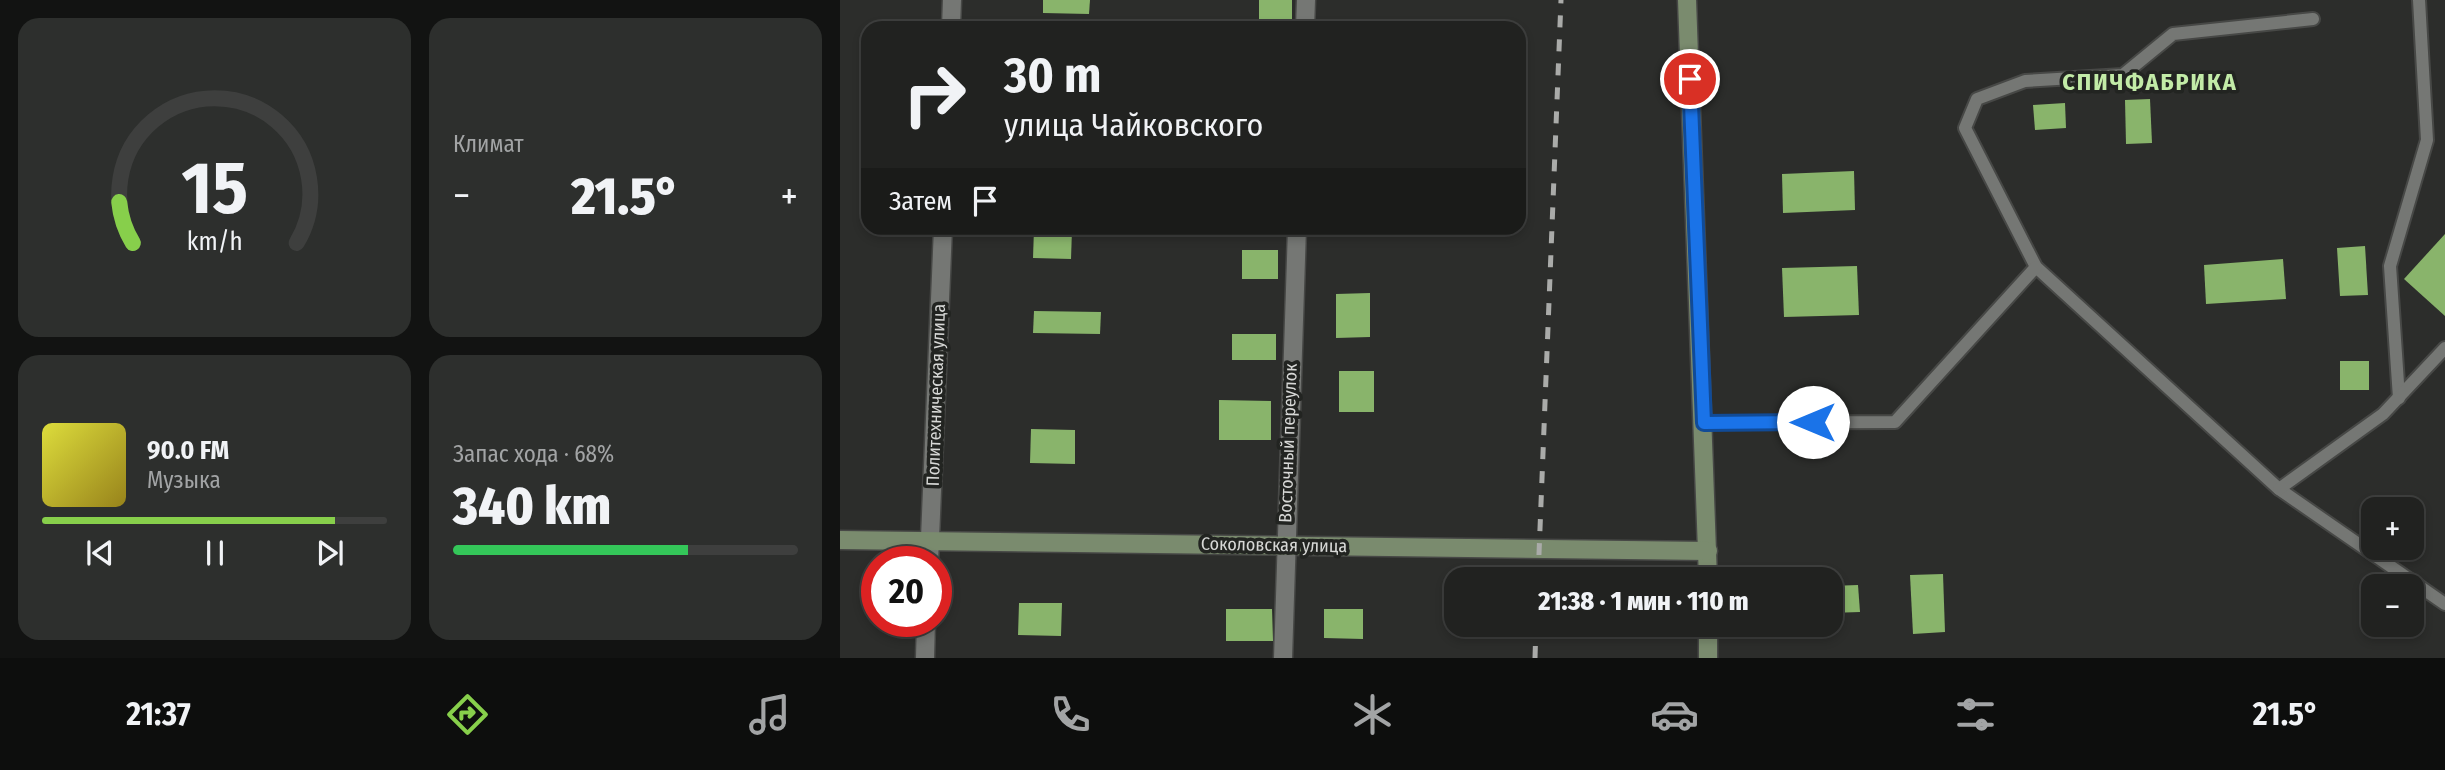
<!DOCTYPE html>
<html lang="ru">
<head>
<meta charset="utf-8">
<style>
	:root { --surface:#212220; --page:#2d2f2d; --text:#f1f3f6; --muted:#a2a4a5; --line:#3e3f3e; --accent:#87cf4b }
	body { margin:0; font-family:"Fira Sans Condensed",sans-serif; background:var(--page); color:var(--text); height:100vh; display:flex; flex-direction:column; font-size:26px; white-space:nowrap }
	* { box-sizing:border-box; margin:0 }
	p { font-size:23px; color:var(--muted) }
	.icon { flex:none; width:38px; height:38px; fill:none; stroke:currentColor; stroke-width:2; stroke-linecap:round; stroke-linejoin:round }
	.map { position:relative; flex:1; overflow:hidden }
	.sheet { display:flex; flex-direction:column; gap:18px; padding:18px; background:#121312; width:840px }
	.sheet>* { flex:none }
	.banner { position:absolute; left:21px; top:21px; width:665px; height:214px; border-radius:21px; box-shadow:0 4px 10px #0003,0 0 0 2px var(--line); background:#212220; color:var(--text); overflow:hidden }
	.fabs { position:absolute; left:1521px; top:497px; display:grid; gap:14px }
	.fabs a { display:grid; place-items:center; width:63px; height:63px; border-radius:14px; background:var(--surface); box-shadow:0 4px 10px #0003,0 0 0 2px var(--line); font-size:35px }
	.speed { position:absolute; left:21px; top:546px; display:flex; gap:14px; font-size:35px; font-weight:700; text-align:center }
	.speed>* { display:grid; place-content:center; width:91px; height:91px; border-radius:50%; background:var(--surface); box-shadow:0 4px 10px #0003,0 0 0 2px var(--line); line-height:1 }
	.speed .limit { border:10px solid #d22; background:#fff; color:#111 }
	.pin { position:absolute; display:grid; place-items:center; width:60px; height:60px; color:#fff; margin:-30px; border:4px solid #fff; border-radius:50%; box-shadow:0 2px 7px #0007 }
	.me { position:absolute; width:77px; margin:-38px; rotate:270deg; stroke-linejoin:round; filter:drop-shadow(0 0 5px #0008) }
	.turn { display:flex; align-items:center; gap:24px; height:147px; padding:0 28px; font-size:32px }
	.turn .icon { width:91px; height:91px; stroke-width:2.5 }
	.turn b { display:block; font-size:49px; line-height:60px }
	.then { display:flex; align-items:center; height:66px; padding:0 28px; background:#0003; gap:14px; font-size:26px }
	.big { font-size:52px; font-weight:800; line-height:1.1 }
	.sheet .tile { flex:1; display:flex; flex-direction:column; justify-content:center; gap:10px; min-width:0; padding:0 24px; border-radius:21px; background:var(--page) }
	.sheet .dial { align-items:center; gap:0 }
	.dial svg { height:182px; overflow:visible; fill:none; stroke:var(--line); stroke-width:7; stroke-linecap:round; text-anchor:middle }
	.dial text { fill:var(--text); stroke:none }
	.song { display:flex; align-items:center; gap:21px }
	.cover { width:84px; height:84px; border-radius:10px; background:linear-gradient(135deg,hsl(60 70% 55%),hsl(50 70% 35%)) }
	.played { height:7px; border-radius:4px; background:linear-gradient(90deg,var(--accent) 85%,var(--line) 85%) }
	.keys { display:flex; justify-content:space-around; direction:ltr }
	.heat { display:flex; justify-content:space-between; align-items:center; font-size:38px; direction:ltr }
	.charge { height:10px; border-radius:5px; background:linear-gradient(90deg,#34c759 68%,var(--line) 0) }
	.sheet .tiles { flex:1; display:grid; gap:18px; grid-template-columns:repeat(2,1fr) }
	.trip { position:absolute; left:604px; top:567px; width:399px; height:70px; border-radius:21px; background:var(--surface); box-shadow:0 4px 10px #0003,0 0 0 2px var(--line); font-weight:800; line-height:70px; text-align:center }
	.tab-bar { display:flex; height:112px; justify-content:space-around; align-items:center; background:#0d0e0d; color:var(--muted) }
	.tab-bar .icon { width:49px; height:49px }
	.tab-bar .on { color:var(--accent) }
	.tab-bar b { font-size:32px; color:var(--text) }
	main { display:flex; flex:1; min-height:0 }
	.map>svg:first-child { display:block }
</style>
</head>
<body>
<main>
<section class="sheet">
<div class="tiles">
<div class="tile dial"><svg viewBox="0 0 100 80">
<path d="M14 69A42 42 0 1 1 86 69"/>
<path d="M14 69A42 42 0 0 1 8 51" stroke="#87cf4b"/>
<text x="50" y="56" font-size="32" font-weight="700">15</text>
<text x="50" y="72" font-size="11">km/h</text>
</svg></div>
<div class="tile"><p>Климат</p>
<div class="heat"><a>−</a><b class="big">21.5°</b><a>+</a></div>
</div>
<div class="tile">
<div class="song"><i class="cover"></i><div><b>90.0 FM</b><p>Музыка</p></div></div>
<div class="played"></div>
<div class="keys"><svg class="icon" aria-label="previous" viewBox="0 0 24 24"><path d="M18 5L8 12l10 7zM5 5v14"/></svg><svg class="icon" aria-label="pause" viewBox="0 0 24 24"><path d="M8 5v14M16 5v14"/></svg><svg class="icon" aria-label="next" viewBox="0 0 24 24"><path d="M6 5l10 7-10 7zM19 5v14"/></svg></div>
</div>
<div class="tile"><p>Запас хода · 68%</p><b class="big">340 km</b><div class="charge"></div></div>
</div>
</section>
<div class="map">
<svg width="1605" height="658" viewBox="0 0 1605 658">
	<rect width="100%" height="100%" fill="#2c2d2b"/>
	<g fill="#89b46b">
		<polygon points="203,0 250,0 249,14 203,13"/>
		<rect x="419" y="0" width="33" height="24"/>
		<polygon points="1310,99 1312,143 1286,144 1285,100"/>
		<polygon points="1225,103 1226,128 1195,130 1193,105"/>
		<polygon points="1014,171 1015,210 943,213 942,174"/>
		<polygon points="194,229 232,230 231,259 193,258"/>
		<polygon points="1605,234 1605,316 1564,279"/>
		<polygon points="1525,246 1528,295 1500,296 1497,248"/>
		<rect x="402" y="250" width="36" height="29"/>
		<polygon points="1443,259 1446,299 1366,304 1364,265"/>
		<polygon points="1017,266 1019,315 944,317 942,268"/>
		<polygon points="530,293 530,337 496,338 496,294"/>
		<polygon points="194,311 261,312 260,334 193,333"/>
		<rect x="392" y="334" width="44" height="26"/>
		<rect x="1500" y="361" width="29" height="29"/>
		<rect x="499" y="371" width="35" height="41"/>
		<polygon points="379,400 431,401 431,440 379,440"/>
		<polygon points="191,429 235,430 235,464 190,463"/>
		<polygon points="1103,574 1105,632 1073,634 1070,575"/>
		<polygon points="1018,585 1020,612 990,613 990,586"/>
		<polygon points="179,603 222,603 221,636 178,635"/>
		<polygon points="386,609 432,609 433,641 386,641"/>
		<polygon points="484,609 523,609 523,639 484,638"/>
	</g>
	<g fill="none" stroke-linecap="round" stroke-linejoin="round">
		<g stroke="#474846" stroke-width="16">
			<g id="lane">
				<polyline points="1473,19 1333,34 1283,75 1185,81 1137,99 1125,128 1196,267 1439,489 1605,604"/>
				<polyline points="1559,398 1550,266 1587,140 1579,0"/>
				<polyline points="864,423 1055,422 1196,267"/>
				<polyline points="1439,489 1543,414 1605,348"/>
			</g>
		</g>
		<g stroke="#474846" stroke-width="21">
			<g id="street">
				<polyline points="111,28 112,0"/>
				<polyline points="465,28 466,0"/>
				<polyline points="89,562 103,228"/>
				<polyline points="85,658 86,621"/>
				<polyline points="443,658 457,228"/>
			</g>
		</g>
		<g stroke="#474846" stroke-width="21">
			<g id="secondary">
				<polyline points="847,0 868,579"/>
				<polyline points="0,540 868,551"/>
				<polyline points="868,658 868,625"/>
			</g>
		</g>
		<use href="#lane" stroke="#757774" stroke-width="12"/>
		<use href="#street" stroke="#757774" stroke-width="18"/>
		<use href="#secondary" stroke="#7a8b6e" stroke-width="18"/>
		<g stroke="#aaaba9" stroke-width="5" stroke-dasharray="12 12" stroke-linecap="butt">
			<polyline points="698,579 721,0"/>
			<polyline points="695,658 696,625"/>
		</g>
	</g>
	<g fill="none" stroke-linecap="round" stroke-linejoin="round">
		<g stroke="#114b97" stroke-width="18">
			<polyline id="route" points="850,79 864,423 973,422"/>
		</g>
		<use href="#route" stroke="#1a73e8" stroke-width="12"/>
	</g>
	<g text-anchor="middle" stroke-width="7" stroke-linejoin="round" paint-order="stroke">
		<g font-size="18" fill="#d7d8d6" stroke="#222421">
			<text transform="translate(96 395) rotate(-88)" y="6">Политехническая улица</text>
			<text transform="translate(448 443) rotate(-88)" y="6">Восточный переулок</text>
			<text transform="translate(434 545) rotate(1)" y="6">Соколовская улица</text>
		</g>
		<g font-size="24" font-weight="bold" letter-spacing="2" fill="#c2eba7" stroke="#222421">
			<text x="1310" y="90">СПИЧФАБРИКА</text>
		</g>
	</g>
</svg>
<div class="fabs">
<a>+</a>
<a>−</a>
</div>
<div class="speed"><div class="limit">20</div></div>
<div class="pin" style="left:850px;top:79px;background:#d93025"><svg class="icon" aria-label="arrive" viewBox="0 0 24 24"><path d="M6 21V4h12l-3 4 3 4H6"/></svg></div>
<svg class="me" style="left:973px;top:422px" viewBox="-20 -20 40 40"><circle r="19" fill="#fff"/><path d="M0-13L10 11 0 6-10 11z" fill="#1a73e8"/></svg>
<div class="trip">21:38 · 1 мин · 110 m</div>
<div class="banner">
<div class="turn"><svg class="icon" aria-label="right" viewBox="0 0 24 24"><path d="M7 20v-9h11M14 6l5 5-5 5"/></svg><div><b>30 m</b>улица Чайковского</div></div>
<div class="then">Затем<svg class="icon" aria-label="arrive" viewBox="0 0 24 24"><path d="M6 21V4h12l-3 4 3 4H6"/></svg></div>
</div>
</div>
</main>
<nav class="tab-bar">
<b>21:37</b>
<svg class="icon on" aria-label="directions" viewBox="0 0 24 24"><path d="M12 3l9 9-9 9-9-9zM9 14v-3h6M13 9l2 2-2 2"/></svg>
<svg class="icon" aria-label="music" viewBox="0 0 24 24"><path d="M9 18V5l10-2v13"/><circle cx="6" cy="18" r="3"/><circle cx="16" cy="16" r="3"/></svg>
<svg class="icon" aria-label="phone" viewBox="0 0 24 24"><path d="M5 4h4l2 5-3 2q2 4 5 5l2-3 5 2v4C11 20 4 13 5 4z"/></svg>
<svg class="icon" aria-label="climate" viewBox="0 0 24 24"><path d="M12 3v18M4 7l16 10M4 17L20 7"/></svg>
<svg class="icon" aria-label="car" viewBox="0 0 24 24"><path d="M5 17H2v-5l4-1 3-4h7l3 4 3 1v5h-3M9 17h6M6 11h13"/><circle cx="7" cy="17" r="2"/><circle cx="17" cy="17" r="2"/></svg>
<svg class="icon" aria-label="filters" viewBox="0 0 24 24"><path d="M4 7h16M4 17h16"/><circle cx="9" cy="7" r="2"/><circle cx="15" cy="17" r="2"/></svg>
<b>21.5°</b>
</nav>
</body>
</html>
